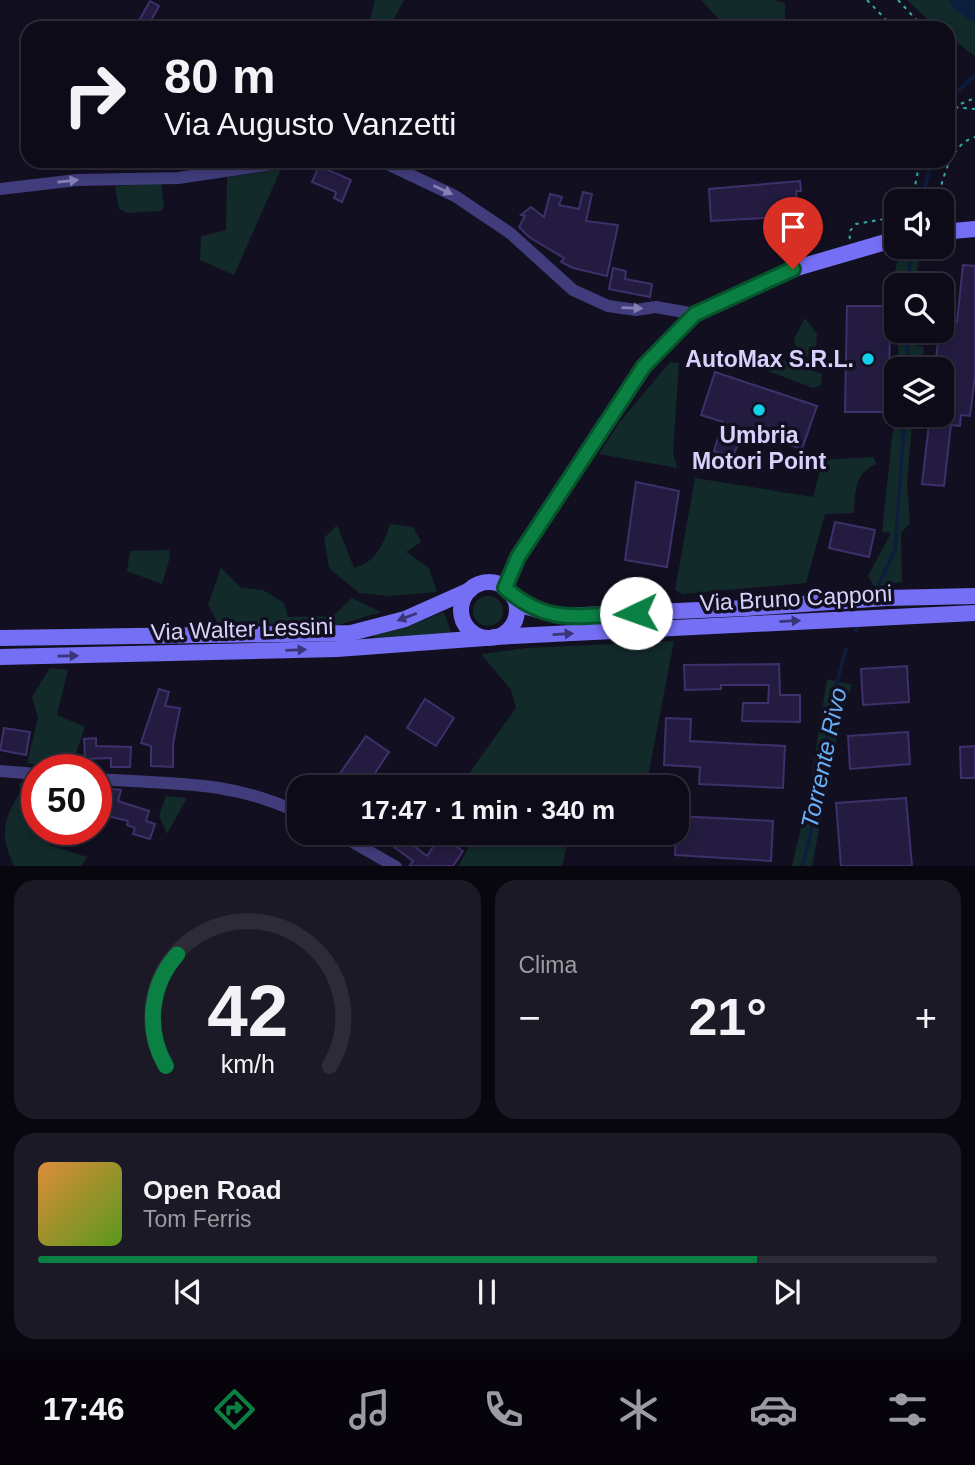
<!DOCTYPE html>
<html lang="it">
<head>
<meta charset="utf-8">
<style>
	:root { --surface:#0e0b19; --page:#1c1926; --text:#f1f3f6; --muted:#9b9ba2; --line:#2e2b38; --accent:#0b8043 }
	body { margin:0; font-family:Arial,sans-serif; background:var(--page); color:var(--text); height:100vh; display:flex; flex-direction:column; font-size:26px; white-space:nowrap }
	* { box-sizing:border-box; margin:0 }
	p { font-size:23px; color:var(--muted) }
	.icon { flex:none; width:38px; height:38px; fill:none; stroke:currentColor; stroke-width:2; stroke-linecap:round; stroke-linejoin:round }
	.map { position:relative; height:866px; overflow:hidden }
	.side { display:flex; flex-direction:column; gap:14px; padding:14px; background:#08060e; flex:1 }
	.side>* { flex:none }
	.guide { position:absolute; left:21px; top:21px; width:934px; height:147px; border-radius:21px; box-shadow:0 4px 10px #0003,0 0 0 2px var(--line); background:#0e0b19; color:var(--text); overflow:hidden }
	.fabs { position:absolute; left:884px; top:189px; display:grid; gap:14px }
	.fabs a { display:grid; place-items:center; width:70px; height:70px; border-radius:14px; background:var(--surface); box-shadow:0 4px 10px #0003,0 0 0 2px var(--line); font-size:35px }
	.speed { position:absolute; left:21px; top:754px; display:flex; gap:14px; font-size:35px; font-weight:700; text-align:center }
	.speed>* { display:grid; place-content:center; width:91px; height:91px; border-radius:50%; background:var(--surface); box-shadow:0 4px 10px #0003,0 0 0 2px var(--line); line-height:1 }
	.speed .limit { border:10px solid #d22; background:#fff; color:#111 }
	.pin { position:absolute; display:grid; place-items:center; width:60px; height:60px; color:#fff; margin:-72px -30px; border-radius:50% 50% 50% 0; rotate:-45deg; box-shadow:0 0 7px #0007 }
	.pin .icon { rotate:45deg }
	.me { position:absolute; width:77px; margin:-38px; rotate:267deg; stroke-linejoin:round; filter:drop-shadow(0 0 5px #0008) }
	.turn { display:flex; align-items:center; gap:24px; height:147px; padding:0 28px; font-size:32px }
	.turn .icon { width:91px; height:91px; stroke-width:2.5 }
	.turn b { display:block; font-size:49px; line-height:60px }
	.big { font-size:52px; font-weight:700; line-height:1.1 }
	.side .card { flex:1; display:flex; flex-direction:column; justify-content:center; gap:10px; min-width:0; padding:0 24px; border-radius:21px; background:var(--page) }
	.side .dial { align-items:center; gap:0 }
	.dial svg { height:182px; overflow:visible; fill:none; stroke:var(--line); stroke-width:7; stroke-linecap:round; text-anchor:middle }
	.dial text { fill:var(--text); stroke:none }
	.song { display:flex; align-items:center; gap:21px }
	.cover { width:84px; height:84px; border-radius:10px; background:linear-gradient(135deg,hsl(30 70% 55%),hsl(90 70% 35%)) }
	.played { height:7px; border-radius:4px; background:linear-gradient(90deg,var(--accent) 80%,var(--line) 80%) }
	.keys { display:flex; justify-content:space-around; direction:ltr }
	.heat { display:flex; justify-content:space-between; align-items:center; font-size:38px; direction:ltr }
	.side .tiles { flex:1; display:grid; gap:14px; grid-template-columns:1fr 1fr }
	.card:last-child { grid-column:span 2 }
	.trip { position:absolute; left:287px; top:775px; width:402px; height:70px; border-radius:21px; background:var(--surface); box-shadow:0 4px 10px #0003,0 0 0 2px var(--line); font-weight:700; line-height:70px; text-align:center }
	.tabs { display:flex; height:112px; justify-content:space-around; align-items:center; background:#06040a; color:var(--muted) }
	.tabs .icon { width:49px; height:49px }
	.tabs .active { color:var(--accent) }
	.tabs b { font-size:32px; color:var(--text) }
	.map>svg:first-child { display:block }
</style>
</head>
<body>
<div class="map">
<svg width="975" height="867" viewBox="0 0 975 867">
	<rect width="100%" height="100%" fill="#120f21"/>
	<g fill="#122a2a">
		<polygon points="375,0 404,0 389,28 376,28 369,23"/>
		<polygon points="701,0 774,0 785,3 785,28 727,28"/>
		<polygon points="907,0 975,0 975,56 949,37 948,28 937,28"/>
		<polygon points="281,169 234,275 200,260 201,236 226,230 227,177"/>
		<polygon points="161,183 164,207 161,211 127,213 119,209 115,186"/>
		<polygon points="923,247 913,285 896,285 896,304 894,279 899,250"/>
		<polygon points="805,318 817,334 815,358 798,356 794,339"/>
		<polygon points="898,331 910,331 910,344 924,347 922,369 898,369"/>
		<polygon points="768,355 822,374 821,385 813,388 763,369"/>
		<polygon points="670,362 679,363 673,452 677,468 599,454 619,423"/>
		<polygon points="896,400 896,415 913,415 907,483 910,523 901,533 902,582 874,587 868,576 891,533 882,532"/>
		<path d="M874,457L876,464C855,473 855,491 854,513L825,514L806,583L683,594L675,590L695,478L813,497L823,460Z"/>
		<path d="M390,524L413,527L421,542L406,552L429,568L437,592L389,596L359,593L329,568L324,538L337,525L354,568C377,561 383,545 390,524Z"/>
		<polygon points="169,550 170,557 162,584 127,571 130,551"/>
		<polygon points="221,568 241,588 263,590 284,603 288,617 333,616 352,598 381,612 338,625 218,624 208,605"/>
		<circle cx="488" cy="611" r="15"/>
		<polygon points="444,612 451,633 374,639 373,634 409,626"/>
		<polygon points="674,641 646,787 459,787 516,708 511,690 481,654 526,648"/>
		<polygon points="50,668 68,670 57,715 85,727 70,770 27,763 38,718 32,697"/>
		<polygon points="827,679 852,685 841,717 812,866 792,866 809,793"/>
		<path d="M19,783L37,784V830H54L50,845L87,857L81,866H14C0,834 2,822 21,791Z"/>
		<polygon points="166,796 187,798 167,834 159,816"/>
		<polygon points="453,833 570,833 562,866 458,867 470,845"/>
	</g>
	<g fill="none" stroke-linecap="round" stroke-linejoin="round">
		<g stroke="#0d1d3c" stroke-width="3.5">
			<polyline points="948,101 975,75"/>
			<polyline points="922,201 931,161"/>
			<polyline points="906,285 914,247"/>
			<polyline points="906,331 909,369"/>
			<polyline points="875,592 895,550 905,415"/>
			<polyline points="856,631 857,628"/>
			<polyline points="802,867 810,837 835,689 846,649"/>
		</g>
		<polyline stroke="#0d1d3c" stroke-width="21" points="960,0 975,11"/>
	</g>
	<g fill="#241c40" stroke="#3d306b" stroke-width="2">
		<polygon points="150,1 159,6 147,28 135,28"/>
		<polygon points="319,166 351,180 342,202 334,198 336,192 312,182"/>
		<polygon points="800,181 801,191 796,191 798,216 711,221 709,189"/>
		<polygon points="583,192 592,194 586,221 618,225 607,276 573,268 561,262 564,258 529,237 519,227 525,216 521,215 531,207 544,217 550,194 562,197 559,205 579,209"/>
		<polygon points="963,265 975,266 975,376 970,416 961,415 960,426 951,425 944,486 922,484 930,415 942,415 942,369 935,369 939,331 942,320 957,322"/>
		<polygon points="613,268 626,271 625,279 652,284 650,297 609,289"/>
		<polygon points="847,306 890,306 889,412 845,412"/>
		<polygon points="715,372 817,406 802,449 743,429 733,457 714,451 723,422 701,415"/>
		<polygon points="636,482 679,491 667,567 625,560"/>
		<polygon points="835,522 875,530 869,557 829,548"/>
		<polygon points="779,664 780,695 800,695 800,722 742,721 743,703 768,703 769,685 721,685 721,689 685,690 684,665"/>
		<polygon points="907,666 909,702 863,705 861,669"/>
		<polygon points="159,689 169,692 165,706 180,708 173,744 173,767 151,766 151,746 141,743"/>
		<polygon points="425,699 454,718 436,746 407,728"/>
		<polygon points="666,718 691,719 690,741 785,746 783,788 699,784 700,767 664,765"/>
		<polygon points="4,728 30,732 26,755 0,750"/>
		<polygon points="908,732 910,764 850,769 848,736"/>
		<polygon points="366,736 389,752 365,788 357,788 339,775"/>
		<polygon points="96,738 96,746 131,747 130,767 111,767 111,758 85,759 84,739"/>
		<polygon points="975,746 975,778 961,778 960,747"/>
		<polygon points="101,788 121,790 118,801 149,811 146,821 155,824 150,839 133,834 135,828 127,825 128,821 96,813"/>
		<polygon points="906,798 912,866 841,866 836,803"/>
		<polygon points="677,816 773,821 771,861 675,855"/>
		<polygon points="375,833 397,833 427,856 440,836 463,851 453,866 409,866 413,861"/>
	</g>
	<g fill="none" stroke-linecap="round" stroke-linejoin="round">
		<g stroke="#36aba6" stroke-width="2" stroke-dasharray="3.5 5" stroke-linecap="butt">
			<polyline points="867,0 894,28"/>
			<polyline points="898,0 924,28"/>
			<polyline points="948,103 952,107 975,109"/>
			<polyline points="953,107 975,98"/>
			<polyline points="86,168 90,161"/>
			<polyline points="912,201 920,161"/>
			<path d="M937,201C943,179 950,144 975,137"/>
			<polyline points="850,239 849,232 856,224 896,217"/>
		</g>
		<g stroke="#413d7d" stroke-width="12">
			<polyline points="381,161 455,196 510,233 573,290 608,306 636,310 656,307 695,314"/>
			<polyline points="0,189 77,180 178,178 293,161"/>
			<polyline points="0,771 37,774"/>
			<path d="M96,779C169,784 233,780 299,813"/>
			<polyline points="337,833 396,867"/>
		</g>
		<g stroke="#756ff5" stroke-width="16">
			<polyline points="942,232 975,229"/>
			<circle cx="489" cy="610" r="28"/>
			<polyline points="504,588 518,557 644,366 695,314 793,269 896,239"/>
			<polyline points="513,597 527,607 562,616 746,608 886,598 975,596"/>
			<polyline points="494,637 975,613"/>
			<polyline points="0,638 351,633 405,619 470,590"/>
			<polyline points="0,657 337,649 485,638"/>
		</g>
	</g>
	<defs><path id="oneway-solid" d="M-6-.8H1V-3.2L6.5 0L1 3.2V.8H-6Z" transform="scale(1.75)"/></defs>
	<g fill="#8480b6">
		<use href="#oneway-solid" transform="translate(68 181) rotate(-6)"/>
		<use href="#oneway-solid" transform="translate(443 190) rotate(25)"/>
		<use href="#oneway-solid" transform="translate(632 308) rotate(2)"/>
	</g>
	<g fill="#3a3576">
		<use href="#oneway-solid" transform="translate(407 617) rotate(159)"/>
		<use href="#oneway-solid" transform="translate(790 621) rotate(-3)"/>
		<use href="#oneway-solid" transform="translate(563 634) rotate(-3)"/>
		<use href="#oneway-solid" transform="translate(296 650) rotate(-2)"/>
		<use href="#oneway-solid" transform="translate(68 656) rotate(-1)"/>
	</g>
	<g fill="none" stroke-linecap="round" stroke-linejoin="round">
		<g stroke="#07532c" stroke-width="18">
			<path id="route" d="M636,613C580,615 549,627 505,588L518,557L644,366L695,314L793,269"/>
		</g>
		<use href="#route" stroke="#0b8043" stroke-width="12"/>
	</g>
	<g fill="#10d0ea" stroke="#120f21" stroke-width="2.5">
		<circle cx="868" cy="359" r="7"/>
		<circle cx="759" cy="410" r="7"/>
	</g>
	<g text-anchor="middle" stroke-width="7" stroke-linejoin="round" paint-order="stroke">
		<g font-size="23" font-weight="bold" fill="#d7d2fc" stroke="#120f21" text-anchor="end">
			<text x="854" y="367">AutoMax S.R.L.</text>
			<text x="759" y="443" text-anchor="middle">Umbria<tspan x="759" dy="26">Motori Point</tspan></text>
		</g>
		<g font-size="23" fill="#d7d2fc" stroke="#120f21">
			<text transform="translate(796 598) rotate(-3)" y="8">Via Bruno Capponi</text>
			<text transform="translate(242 629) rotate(-2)" y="8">Via Walter Lessini</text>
		</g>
		<g font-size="24" font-style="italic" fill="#67b0f5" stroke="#120f21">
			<text transform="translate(824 758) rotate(-78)" y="8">Torrente Rivo</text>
		</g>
	</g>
</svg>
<div class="fabs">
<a><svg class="icon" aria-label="sound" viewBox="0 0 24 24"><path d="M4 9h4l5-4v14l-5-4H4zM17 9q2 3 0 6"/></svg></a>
<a><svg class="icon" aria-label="search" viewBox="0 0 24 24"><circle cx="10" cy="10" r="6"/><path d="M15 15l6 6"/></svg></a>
<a><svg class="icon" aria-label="layers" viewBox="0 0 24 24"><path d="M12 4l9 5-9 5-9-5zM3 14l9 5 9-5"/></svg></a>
</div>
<div class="speed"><div class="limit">50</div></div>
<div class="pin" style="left:793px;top:269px;background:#d93025"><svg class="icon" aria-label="arrive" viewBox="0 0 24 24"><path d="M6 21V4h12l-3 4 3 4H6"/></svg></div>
<svg class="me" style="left:636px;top:613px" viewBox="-20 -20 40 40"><circle r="19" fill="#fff"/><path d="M0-13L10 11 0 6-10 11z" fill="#0b8043"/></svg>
<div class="trip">17:47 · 1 min · 340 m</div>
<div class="guide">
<div class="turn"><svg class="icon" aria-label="right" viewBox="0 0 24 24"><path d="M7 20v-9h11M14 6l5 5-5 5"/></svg><div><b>80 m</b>Via Augusto Vanzetti</div></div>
</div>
</div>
<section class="side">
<div class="tiles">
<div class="card dial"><svg viewBox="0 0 100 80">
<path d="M14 69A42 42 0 1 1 86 69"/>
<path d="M14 69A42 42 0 0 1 19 20" stroke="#0b8043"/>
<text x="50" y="56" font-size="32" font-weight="700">42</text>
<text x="50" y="72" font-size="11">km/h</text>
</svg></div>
<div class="card"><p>Clima</p>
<div class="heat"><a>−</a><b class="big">21°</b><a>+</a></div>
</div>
<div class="card">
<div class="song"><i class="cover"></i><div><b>Open Road</b><p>Tom Ferris</p></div></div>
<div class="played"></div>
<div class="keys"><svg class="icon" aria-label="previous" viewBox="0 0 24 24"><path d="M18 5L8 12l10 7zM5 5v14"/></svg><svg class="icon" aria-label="pause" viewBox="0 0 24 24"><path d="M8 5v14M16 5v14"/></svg><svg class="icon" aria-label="next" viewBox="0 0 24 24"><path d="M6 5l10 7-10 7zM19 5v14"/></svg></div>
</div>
</div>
</section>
<nav class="tabs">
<b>17:46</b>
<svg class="icon active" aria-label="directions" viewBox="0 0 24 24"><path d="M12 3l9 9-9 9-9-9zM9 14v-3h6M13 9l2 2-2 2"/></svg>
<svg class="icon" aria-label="music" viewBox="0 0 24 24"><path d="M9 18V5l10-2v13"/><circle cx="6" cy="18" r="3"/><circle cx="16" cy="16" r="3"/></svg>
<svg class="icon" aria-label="phone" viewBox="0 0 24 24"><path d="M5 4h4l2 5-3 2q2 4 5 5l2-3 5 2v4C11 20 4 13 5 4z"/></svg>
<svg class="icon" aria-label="climate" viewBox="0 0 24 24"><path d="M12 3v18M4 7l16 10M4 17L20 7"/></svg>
<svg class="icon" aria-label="car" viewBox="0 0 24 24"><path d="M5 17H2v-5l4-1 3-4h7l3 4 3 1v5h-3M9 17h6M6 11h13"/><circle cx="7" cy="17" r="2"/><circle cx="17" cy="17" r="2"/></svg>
<svg class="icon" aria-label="filters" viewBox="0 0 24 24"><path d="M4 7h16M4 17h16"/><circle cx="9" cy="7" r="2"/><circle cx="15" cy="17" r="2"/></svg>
</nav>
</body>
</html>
